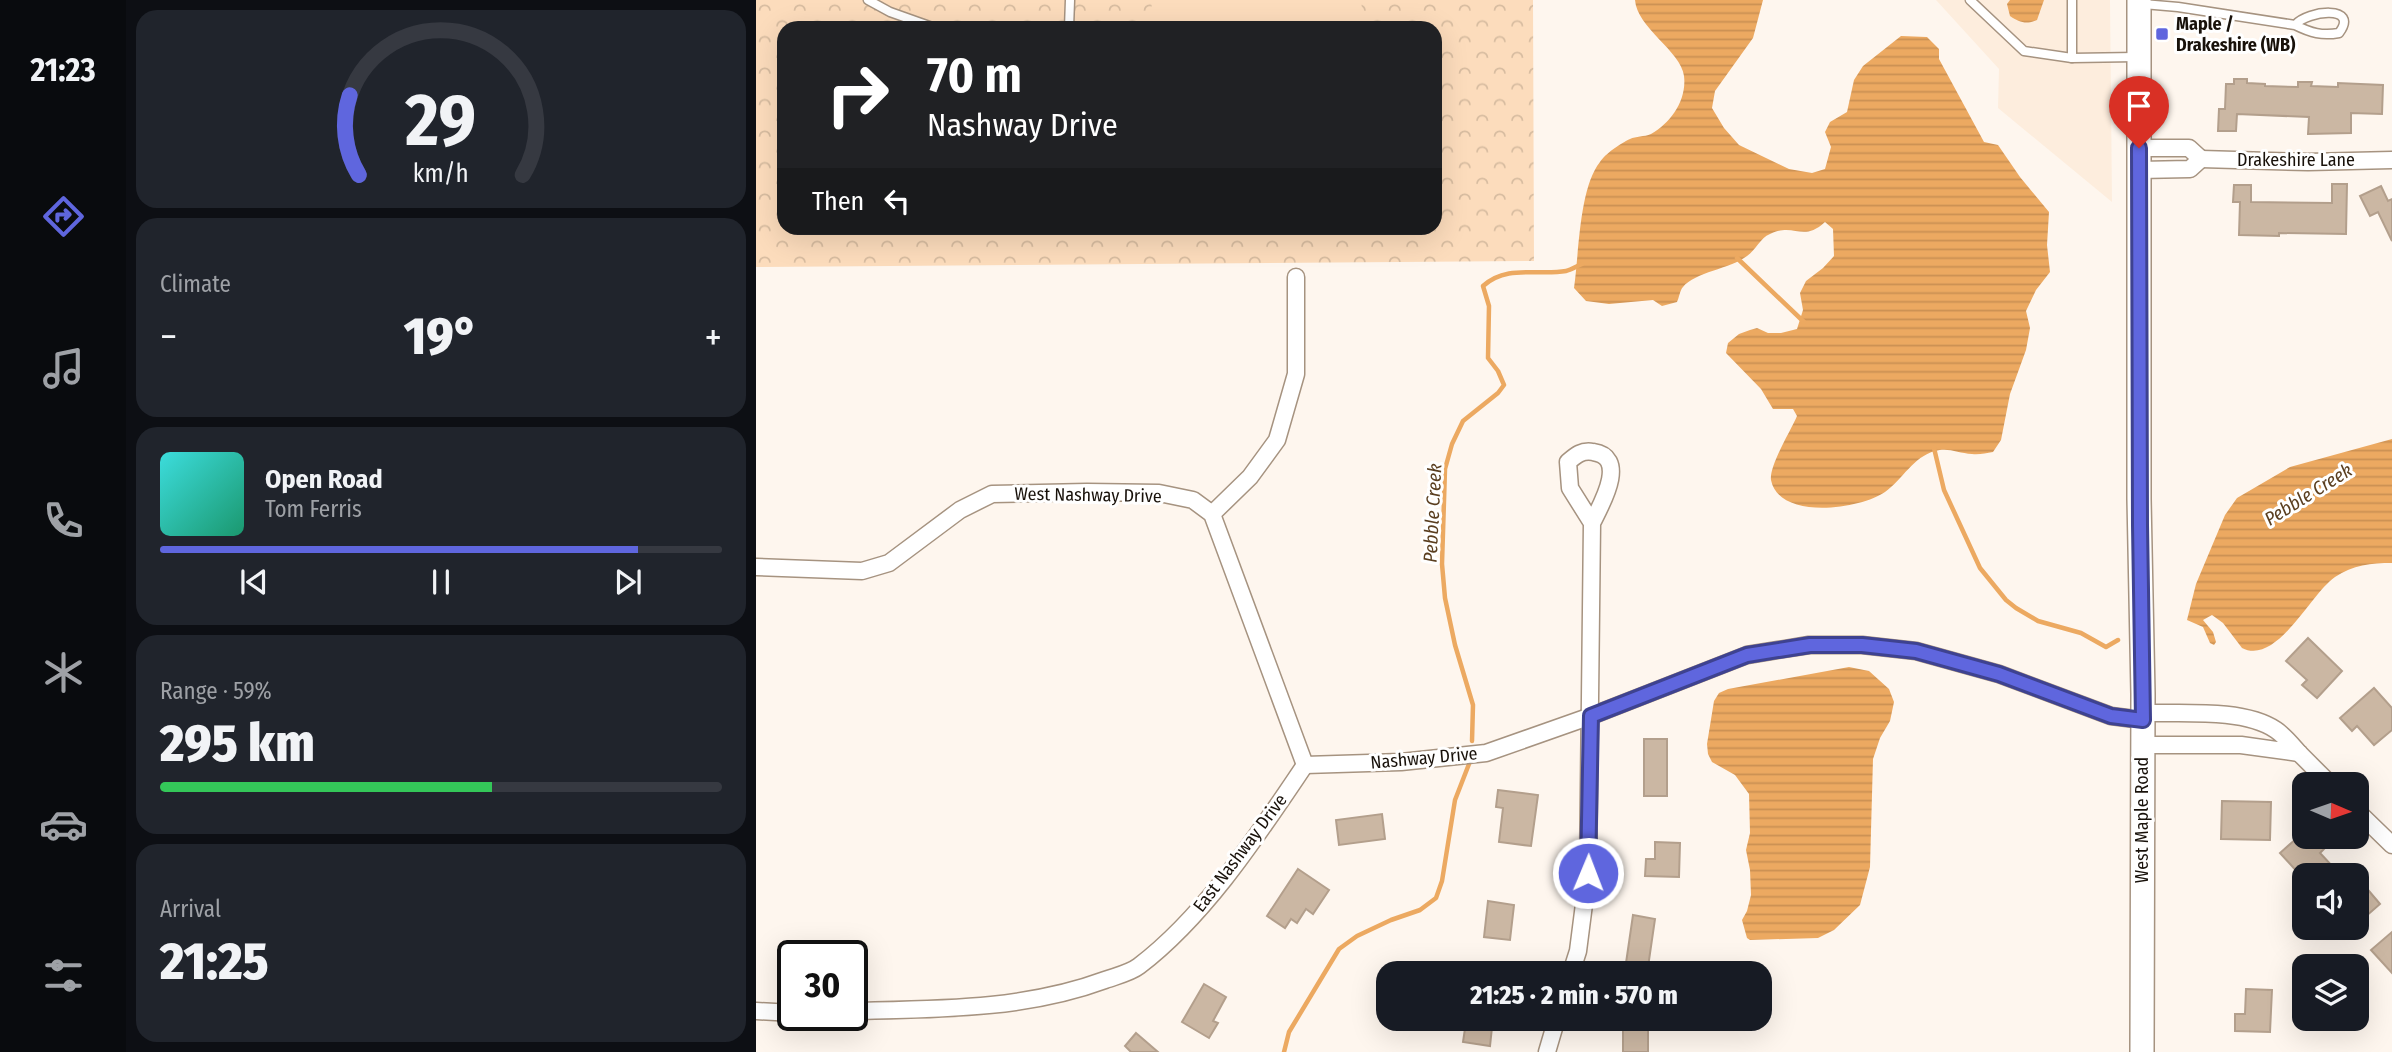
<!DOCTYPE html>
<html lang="en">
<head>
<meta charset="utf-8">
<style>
	:root { --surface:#171b24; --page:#20242c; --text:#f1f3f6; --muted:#9ea1a6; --line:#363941; --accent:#5f66de }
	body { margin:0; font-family:"Fira Sans Condensed",sans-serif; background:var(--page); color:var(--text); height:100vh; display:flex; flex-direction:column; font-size:26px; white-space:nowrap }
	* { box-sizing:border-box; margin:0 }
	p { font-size:23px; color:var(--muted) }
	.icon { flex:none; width:38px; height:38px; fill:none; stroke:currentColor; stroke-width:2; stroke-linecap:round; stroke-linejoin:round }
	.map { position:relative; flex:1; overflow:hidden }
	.details { display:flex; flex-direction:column; gap:10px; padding:10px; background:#0d0f14; width:630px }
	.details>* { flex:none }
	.hud { position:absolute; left:21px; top:21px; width:665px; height:214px; border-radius:21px; box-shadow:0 7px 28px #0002; background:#202124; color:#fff; overflow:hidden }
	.needle { width:46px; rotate:92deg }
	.controls { position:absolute; left:1536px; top:772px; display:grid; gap:14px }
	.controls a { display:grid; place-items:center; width:77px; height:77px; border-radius:14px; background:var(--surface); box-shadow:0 7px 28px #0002; font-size:35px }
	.speed { position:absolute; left:21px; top:940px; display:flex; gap:14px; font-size:35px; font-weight:700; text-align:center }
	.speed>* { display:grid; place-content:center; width:91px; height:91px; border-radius:50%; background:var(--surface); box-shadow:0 7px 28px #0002; line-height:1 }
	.speed .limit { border:4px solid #111; border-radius:10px; background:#fff; color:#111 }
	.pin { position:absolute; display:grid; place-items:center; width:60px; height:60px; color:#fff; margin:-72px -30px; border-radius:50% 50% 50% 0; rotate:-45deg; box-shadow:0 0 7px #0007 }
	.pin .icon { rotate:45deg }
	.me { position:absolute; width:77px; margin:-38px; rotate:1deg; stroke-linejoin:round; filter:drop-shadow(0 0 5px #0008) }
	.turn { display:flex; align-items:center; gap:24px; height:147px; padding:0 35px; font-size:32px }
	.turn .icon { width:91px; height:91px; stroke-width:2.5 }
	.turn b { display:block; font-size:49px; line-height:60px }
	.then { display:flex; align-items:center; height:66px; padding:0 35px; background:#0003; gap:14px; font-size:26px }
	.big { font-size:52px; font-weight:800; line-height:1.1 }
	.details .tile { flex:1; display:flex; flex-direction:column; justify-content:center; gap:10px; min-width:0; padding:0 24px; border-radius:21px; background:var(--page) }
	.details .dial { align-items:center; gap:0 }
	.dial svg { height:182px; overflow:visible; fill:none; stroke:var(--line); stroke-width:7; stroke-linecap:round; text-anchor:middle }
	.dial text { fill:var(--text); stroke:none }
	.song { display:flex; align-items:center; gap:21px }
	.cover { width:84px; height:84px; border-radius:10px; background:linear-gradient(135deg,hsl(180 70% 55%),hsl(160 70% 35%)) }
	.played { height:7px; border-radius:4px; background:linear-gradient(90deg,var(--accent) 85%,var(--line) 85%) }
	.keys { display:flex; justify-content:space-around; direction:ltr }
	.heat { display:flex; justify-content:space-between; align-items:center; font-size:38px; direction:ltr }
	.charge { height:10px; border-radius:5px; background:linear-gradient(90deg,#34c759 59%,var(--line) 0) }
	.trip { position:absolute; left:620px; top:961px; width:396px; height:70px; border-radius:21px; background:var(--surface); box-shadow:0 7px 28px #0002; font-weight:800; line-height:70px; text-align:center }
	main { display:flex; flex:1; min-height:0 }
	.menu { display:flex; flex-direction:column; width:126px; justify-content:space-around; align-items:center; background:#090b0e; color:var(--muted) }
	.menu .icon { width:49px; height:49px }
	.menu .on { color:var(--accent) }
	.menu b { font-size:32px; color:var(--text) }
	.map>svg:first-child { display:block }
</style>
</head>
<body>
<main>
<nav class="menu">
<b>21:23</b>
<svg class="icon on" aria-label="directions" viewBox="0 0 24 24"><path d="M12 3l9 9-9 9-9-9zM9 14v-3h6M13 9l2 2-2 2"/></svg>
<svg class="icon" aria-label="music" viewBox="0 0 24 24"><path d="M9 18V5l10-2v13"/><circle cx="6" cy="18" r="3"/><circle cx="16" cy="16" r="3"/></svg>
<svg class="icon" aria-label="phone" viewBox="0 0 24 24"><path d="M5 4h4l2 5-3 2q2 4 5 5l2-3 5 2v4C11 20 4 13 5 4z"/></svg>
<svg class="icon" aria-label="climate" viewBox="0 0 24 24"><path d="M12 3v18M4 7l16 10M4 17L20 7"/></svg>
<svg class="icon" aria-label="car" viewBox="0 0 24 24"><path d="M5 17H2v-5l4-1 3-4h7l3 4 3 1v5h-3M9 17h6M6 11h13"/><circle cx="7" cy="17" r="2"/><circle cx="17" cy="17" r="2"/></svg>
<svg class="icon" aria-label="filters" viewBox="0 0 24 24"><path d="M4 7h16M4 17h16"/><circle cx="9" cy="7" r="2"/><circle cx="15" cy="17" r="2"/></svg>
</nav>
<section class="details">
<div class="tile dial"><svg viewBox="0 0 100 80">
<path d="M14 69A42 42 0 1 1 86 69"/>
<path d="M14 69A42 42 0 0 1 10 34" stroke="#5f66de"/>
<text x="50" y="56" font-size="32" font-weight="700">29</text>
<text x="50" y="72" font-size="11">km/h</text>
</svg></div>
<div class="tile"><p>Climate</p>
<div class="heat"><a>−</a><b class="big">19°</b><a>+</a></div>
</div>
<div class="tile">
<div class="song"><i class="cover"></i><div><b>Open Road</b><p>Tom Ferris</p></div></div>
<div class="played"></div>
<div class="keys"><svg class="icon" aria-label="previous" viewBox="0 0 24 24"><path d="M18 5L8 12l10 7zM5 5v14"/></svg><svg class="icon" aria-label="pause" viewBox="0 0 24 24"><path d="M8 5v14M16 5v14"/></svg><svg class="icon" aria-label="next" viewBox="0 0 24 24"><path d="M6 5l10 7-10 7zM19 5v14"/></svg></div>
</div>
<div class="tile"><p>Range · 59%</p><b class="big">295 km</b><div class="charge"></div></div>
<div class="tile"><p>Arrival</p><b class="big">21:25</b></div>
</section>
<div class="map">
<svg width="1636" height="1052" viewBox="0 0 1636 1052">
	<defs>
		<pattern id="park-crowns" width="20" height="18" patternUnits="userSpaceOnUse" patternTransform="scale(1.75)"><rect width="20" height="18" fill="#fcdcbc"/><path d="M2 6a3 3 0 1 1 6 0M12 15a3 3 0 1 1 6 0" fill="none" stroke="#d7bca0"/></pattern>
		<pattern id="water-rules" width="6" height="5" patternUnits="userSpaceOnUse" patternTransform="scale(1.75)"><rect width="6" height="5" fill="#eca961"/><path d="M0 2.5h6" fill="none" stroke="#ca9053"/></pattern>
	</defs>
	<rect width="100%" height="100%" fill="#fef6ee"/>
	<polygon fill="#fdeddd" points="1180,0 1354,0 1356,202 1242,108 1243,69"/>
	<path fill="url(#park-crowns)" fill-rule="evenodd" d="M0,0H777L778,261L0,267ZM28,28H679V228H28Z"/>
	<polygon fill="#fcdcbc" points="395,0 605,0 608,28 398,28"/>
	<g fill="url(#water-rules)">
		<path d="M879,0H1007L997,38L959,91L956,108L968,128L983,145L1033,169L1056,173L1069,169L1075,147L1069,132L1074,122L1091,112L1098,80L1107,66L1145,36L1171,37L1183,49V59L1228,142L1242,145L1264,177L1293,212L1291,245L1294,272L1280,290L1270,311L1274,328L1270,350L1254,394L1245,440L1237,452C1230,453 1223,455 1216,454C1202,453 1192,447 1179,451C1157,457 1147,479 1129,492C1105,509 1023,521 1015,480C1013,466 1035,430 1041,416L1037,409H1017L1005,389L970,353L972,343L983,334L994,330L1001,328L1012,333H1025L1041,329L1047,310L1044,293L1050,281L1067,268L1078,256L1077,229L1069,222C1046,243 1039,222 1014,234C1004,238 1000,250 991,256C974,269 939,272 927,287C924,290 923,298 921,302L906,306L897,300L853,304L830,301L818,288C823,254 823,188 844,162C849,154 865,143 874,139C880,136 888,137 895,134C915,123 931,100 928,76C925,51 881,28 879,0Z"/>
		<path d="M1254,0H1288L1281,20C1270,25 1263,22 1254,16L1251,4Z"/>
		<path d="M1636,439V563C1615,563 1597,565 1579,577C1555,593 1521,666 1486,648L1467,623L1456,615L1447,620L1457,632L1460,642L1458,645L1454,643L1447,627L1431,620L1440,584L1469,515L1481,498L1534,467Z"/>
		<polygon points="1093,667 1113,671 1133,689 1138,702 1134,721 1124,738 1117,759 1114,867 1104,905 1078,930 1062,938 994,940 991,938 986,920 991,911 995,895 994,870 990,850 994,833 993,794 979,775 956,762 952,754 951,744 958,701 963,693 972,689"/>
	</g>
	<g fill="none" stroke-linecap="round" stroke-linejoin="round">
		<g stroke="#eca961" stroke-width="4.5">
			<polyline points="981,258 1048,322"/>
			<polyline points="1178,448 1188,490 1224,568 1250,600 1260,608 1282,621 1325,633 1350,647 1362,640"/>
			<path d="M716,741L717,705L699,645L689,598L686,564L689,469L696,444L707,421L742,393L748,385L742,371L732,358L733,306L727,286C751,264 782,276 810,271C815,270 821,266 826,264"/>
			<polyline points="528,1052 533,1032 583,949 601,936 635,920 664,910 680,898 686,881 699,800 713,764"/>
		</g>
	</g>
	<g fill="#cbb7a3" stroke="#b39f8c" stroke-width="2">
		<polygon points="1478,79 1491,79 1491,83 1509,84 1509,86 1542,87 1542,82 1556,82 1555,86 1582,87 1582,83 1627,85 1626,114 1595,113 1595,133 1552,134 1553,117 1481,114 1480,131 1462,131 1463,109 1469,109 1470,84 1478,84"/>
		<polygon points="1576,184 1591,184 1590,234 1523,233 1523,236 1483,235 1484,202 1477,202 1478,185 1495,185 1495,202 1576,203"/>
		<polygon points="1625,186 1632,201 1636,199 1636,241 1622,212 1614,216 1604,196"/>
		<polygon points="1552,638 1586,671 1561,698 1546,685 1551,680 1530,661"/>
		<polygon points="1618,688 1636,708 1636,730 1618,745 1601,726 1596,731 1584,718"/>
		<rect x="888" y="739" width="23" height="57"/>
		<polygon points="742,790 782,795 775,846 743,842 747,808 740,807"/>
		<polygon points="1466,801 1515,802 1514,840 1465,839"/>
		<polygon points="626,814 629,839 583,845 580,820"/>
		<polygon points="1550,836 1565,836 1572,845 1564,853 1578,868 1571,875 1544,875 1524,853 1541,838 1545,841"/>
		<polygon points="899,842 924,843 923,877 889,876 890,859 899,859"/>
		<polygon points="542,869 573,890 557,914 550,909 541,923 535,919 529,928 511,916"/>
		<polygon points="1613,891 1624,904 1601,924 1601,901"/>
		<polygon points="732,901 758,905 754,940 728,937"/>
		<polygon points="877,915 899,919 892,967 870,963"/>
		<polygon points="1636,932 1636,973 1615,950"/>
		<polygon points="448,984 470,997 457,1021 462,1023 453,1038 426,1022"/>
		<polygon points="1490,989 1516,990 1514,1032 1479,1031 1479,1014 1489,1014"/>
		<polygon points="718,1018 737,1018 734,1046 707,1042 710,1022 717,1023"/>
		<rect x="867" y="1018" width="25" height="34"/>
		<polygon points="380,1033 402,1052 375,1052 369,1046"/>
	</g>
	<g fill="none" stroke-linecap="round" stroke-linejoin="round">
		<g stroke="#a69380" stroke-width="11">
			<g id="service">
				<polyline points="112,0 134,12 179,28"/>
				<polyline points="1214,0 1268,51 1316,58"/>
				<polyline points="1316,0 1316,58 1380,57"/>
				<path d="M1387,4L1422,7L1539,25C1555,33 1566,36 1583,33C1604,5 1552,10 1539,25"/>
				<polyline points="313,28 314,0"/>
			</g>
		</g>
		<g stroke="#a69380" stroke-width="19">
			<g id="minor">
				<polyline points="1445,159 1552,162 1636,160"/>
				<polyline points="1383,170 1434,169 1445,159 1433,148 1383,148"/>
				<polyline points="456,514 494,477 521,440 540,374 540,277"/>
				<polyline points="0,567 106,571 133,563 204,510 236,494 331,492 403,493 437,500 456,514 549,765"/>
				<path d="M1386,745H1485L1543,753C1536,745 1529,736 1520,730C1488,708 1425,714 1387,713"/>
				<polyline points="1543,753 1574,784"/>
				<polyline points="549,765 645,762 730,753 835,716 991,655 1053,645 1106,645 1160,651 1243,674 1355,716 1387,720"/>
				<polyline points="1601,811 1636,845"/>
				<path d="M815,973L822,951L832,873L836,523C845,505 873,457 837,452C826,450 820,455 812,462L814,488L836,523"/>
				<polyline points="0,1011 37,1013"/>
				<path d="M96,1011C181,1009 268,1010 349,980C360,976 374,973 383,966C450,915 503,833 549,765"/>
				<polyline points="791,1052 801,1018"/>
			</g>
		</g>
		<g stroke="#a69380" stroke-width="26">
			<polyline id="secondary" points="1383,0 1383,499 1387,694 1386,1052"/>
		</g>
		<use href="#service" stroke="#fff" stroke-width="8"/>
		<use href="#minor" stroke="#fff" stroke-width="16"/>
		<use href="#secondary" stroke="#fff" stroke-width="23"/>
	</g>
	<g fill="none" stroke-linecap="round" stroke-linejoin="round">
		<g stroke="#3e4290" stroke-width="18">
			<polyline id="route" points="832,873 835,716 991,655 1054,645 1106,645 1160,651 1243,674 1355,716 1387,720 1384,525 1383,148"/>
		</g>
		<use href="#route" stroke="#5f66de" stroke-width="12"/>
	</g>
	<rect fill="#5f66de" stroke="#fff" stroke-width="2.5" x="1399" y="27" width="14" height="14" rx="3.5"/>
	<g text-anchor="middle" stroke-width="6" stroke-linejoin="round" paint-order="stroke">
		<g font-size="18" font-weight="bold" fill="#18110a" stroke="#fff" text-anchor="start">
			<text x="1420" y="30">Maple /<tspan x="1420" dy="21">Drakeshire (WB)</tspan></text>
		</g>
		<g font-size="18" fill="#18110a" stroke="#fff">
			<text x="1540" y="166">Drakeshire Lane</text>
			<text transform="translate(332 495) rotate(1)" y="6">West Nashway Drive</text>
			<text transform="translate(668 758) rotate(-5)" y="6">Nashway Drive</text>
			<text transform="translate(1386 820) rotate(-90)" y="6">West Maple Road</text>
			<text transform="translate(484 853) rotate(-53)" y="6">East Nashway Drive</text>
		</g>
		<g font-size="19" font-style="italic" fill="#5a3e1f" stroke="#fff">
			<text transform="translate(1552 494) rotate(-32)" y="7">Pebble Creek</text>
			<text transform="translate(676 513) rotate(-87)" y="7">Pebble Creek</text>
		</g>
	</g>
</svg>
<div class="controls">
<a><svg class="needle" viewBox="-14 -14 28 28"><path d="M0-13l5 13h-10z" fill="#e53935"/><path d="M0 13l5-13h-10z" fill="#9ea1a6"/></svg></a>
<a><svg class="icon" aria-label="sound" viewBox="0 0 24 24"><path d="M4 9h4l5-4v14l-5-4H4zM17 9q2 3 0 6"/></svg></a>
<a><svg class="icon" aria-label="layers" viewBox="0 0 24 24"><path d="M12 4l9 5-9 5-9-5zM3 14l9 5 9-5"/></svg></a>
</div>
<div class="speed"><div class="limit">30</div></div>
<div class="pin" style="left:1383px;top:148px;background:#d93025"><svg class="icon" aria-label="arrive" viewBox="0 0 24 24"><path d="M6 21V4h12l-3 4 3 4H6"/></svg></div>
<svg class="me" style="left:832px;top:873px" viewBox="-20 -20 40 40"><circle r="17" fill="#5f66de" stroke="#fff" stroke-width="3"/><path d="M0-11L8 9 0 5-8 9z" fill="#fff"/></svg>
<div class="trip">21:25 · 2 min · 570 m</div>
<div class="hud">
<div class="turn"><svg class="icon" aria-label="right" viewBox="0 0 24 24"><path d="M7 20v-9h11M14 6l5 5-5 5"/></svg><div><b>70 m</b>Nashway Drive</div></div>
<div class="then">Then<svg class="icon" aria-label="left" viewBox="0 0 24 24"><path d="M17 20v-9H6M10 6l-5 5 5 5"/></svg></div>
</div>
</div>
</main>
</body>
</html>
